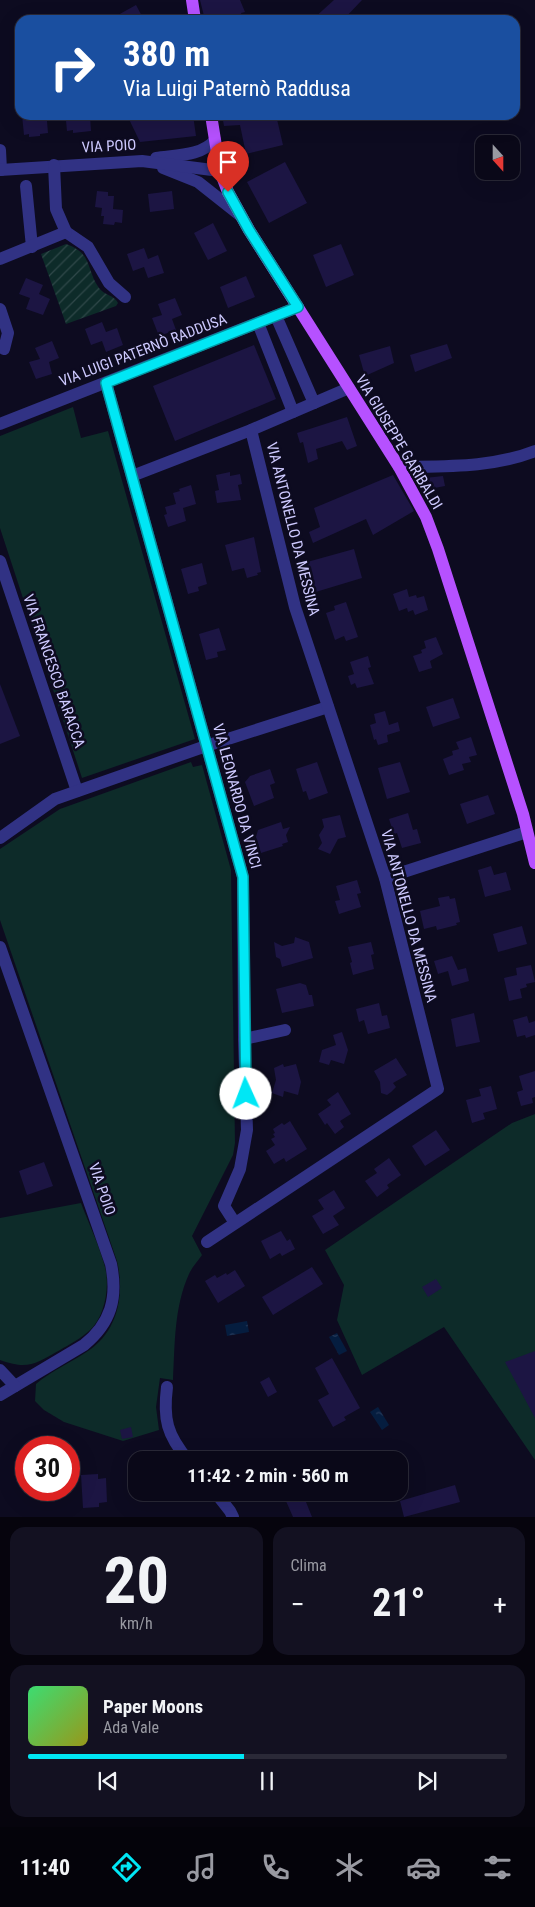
<!DOCTYPE html>
<html lang="it">
<head>
<meta charset="utf-8">
<style>
	:root { --surface:#0a0818; --page:#131121; --text:#f1f3f6; --muted:#999aa2; --line:#2a2937; --accent:#00e7f5 }
	body { margin:0; font-family:"Roboto Condensed",sans-serif; background:var(--page); color:var(--text); height:100vh; display:flex; flex-direction:column; font-size:19px; white-space:nowrap }
	* { box-sizing:border-box; margin:0 }
	p { font-size:16px; color:var(--muted) }
	.icon { flex:none; width:28px; height:28px; fill:none; stroke:currentColor; stroke-width:2; stroke-linecap:round; stroke-linejoin:round }
	.map { position:relative; height:1517px; overflow:hidden }
	.details { display:flex; flex-direction:column; gap:10px; padding:10px; background:#06040d; flex:1 }
	.details>* { flex:none }
	.banner { position:absolute; left:15px; top:15px; width:505px; height:105px; border-radius:15px; box-shadow:0 5px 20px #0002,0 0 0 1px var(--line); background:#1a4fa0; color:#fff; overflow:hidden }
	.needle { width:32px; rotate:159deg }
	.fabs { position:absolute; left:475px; top:135px; display:grid; gap:10px }
	.fabs a { display:grid; place-items:center; width:45px; height:45px; border-radius:10px; background:var(--surface); box-shadow:0 5px 20px #0002,0 0 0 1px var(--line); font-size:25px }
	.speed { position:absolute; left:15px; top:1436px; display:flex; gap:10px; font-size:25px; font-weight:700; text-align:center }
	.speed>* { display:grid; place-content:center; width:65px; height:65px; border-radius:50%; background:var(--surface); box-shadow:0 5px 20px #0002,0 0 0 1px var(--line); line-height:1 }
	.speed .limit { border:8px solid #d22; background:#fff; color:#111 }
	.pin { position:absolute; display:grid; place-items:center; width:42px; height:42px; color:#fff; margin:-51px -21px; border-radius:50% 50% 50% 0; rotate:-45deg; box-shadow:0 0 5px #0007 }
	.pin .icon { rotate:45deg }
	.me { position:absolute; width:55px; margin:-28px; rotate:358deg; stroke-linejoin:round; filter:drop-shadow(0 0 4px #0008) }
	.turn { display:flex; align-items:center; gap:18px; height:105px; padding:0 25px; font-size:22px }
	.turn .icon { width:65px; height:65px; stroke-width:2.5 }
	.turn b { display:block; font-size:35px; line-height:42px }
	.big { font-size:38px; font-weight:700; line-height:1.1 }
	.details .card { flex:1; display:flex; flex-direction:column; justify-content:center; gap:8px; min-width:0; padding:0 18px; border-radius:15px; background:var(--page) }
	.details .dial { align-items:center; gap:0 }
	.dial b { font-size:65px; line-height:1 }
	.song { display:flex; align-items:center; gap:15px }
	.cover { width:60px; height:60px; border-radius:8px; background:linear-gradient(135deg,hsl(140 70% 55%),hsl(60 70% 35%)) }
	.played { height:5px; border-radius:2px; background:linear-gradient(90deg,var(--accent) 45%,var(--line) 45%) }
	.keys { display:flex; justify-content:space-around; direction:ltr }
	.heat { display:flex; justify-content:space-between; align-items:center; font-size:28px; direction:ltr }
	.details .tiles { flex:1; display:grid; gap:10px; grid-template-columns:1fr 1fr }
	.card:last-child { grid-column:span 2 }
	.trip { position:absolute; left:128px; top:1451px; width:280px; height:50px; border-radius:15px; background:var(--surface); box-shadow:0 5px 20px #0002,0 0 0 1px var(--line); font-weight:700; line-height:50px; text-align:center }
	.menu { display:flex; height:80px; justify-content:space-around; align-items:center; background:#04030a; color:var(--muted) }
	.menu .icon { width:35px; height:35px }
	.menu .selected { color:var(--accent) }
	.menu b { font-size:22px; color:var(--text) }
	.map>svg:first-child { display:block }
</style>
</head>
<body>
<div class="map">
<svg width="535" height="1517" viewBox="0 0 535 1517">
	<defs>
		<pattern id="garden-furrows" width="10" height="10" patternUnits="userSpaceOnUse" patternTransform="scale(1.25)"><rect width="10" height="10" fill="#0d2b29"/><path d="M-1 1l2-2M0 10L10 0M9 11l2-2" fill="none" stroke="#2f4849"/></pattern>
		<pattern id="water-ripples" width="26" height="14" patternUnits="userSpaceOnUse" patternTransform="scale(1.25)"><rect width="26" height="14" fill="#051d3f"/><path d="M2 4q2-2 4 0t4 0M15 11q2-2 4 0t4 0" fill="none" stroke="#283c5c"/></pattern>
	</defs>
	<rect width="100%" height="100%" fill="#0d0b20"/>
	<g fill="#0d2b29">
		<polygon points="73,407 81,438 108,431 195,739 82,778 0,528 0,436"/>
		<path d="M191,762L193,767L202,765L231,870L235,1143L233,1155L192,1236L202,1255C198,1261 192,1267 189,1274C174,1307 175,1344 173,1380L160,1378L156,1407L159,1430L123,1441L64,1422L44,1410L35,1401L36,1384C51,1371 72,1362 88,1351C118,1331 125,1294 117,1261L0,920V849L60,809Z"/>
		<polygon points="535,1114 535,1460 444,1327 362,1375 337,1320 344,1285 325,1250 512,1123"/>
		<path d="M81,1203C89,1224 99,1245 105,1267C110,1287 105,1317 89,1331C80,1339 70,1344 60,1350C35,1364 28,1370 0,1360V1218Z"/>
	</g>
	<path fill="url(#garden-furrows)" d="M66,244C93,253 86,270 99,288C104,295 114,295 118,303L116,306L66,324L41,254Z"/>
	<g fill="url(#water-ripples)">
		<polygon points="247,1321 249,1332 227,1336 225,1325"/>
		<polygon points="337,1333 347,1351 339,1355 329,1337"/>
		<polygon points="378,1407 389,1425 382,1430 370,1412"/>
	</g>
	<g fill="#1c1543">
		<polygon points="200,0 240,0 245,12 241,13 243,20 205,20"/>
		<polygon points="334,0 362,0 343,20 312,20"/>
		<polygon points="136,5 144,20 109,20"/>
		<polygon points="22,115 43,115 44,121 47,121 48,133 40,134 40,136 29,137 29,134 24,135"/>
		<polygon points="71,115 81,115 81,117 90,116 91,131 73,133 73,130 67,131 66,121 72,120"/>
		<polygon points="127,115 193,115 196,136 140,142"/>
		<polygon points="222,115 276,115 283,145 246,154 240,125 224,126"/>
		<polygon points="285,162 307,203 269,223 247,182"/>
		<polygon points="97,191 108,192 108,196 114,196 113,209 123,210 122,223 115,222 114,225 103,224 104,216 101,216 102,208 95,207"/>
		<polygon points="172,191 174,209 150,212 148,194"/>
		<polygon points="213,223 227,251 208,260 194,233"/>
		<polygon points="341,244 354,275 326,287 313,255"/>
		<polygon points="144,248 148,259 158,255 164,273 148,278 144,267 133,271 127,254"/>
		<polygon points="246,276 255,297 228,308 220,287"/>
		<polygon points="26,278 43,285 39,294 50,299 43,315 26,309 30,298 19,294"/>
		<polygon points="175,298 182,315 172,319 176,330 159,336 152,318 162,315 158,304"/>
		<polygon points="102,322 106,332 117,328 123,345 106,352 102,341 91,345 85,329"/>
		<polygon points="52,341 59,358 49,362 52,374 36,379 29,362 40,359 35,348"/>
		<polygon points="447,344 452,358 415,372 410,355"/>
		<polygon points="254,345 276,399 175,441 153,386"/>
		<polygon points="390,346 394,363 365,376 359,355"/>
		<polygon points="347,417 357,446 347,450 342,441 316,449 318,459 308,463 303,442 300,443 297,433"/>
		<polygon points="230,472 230,476 240,474 242,484 238,485 241,500 217,503 215,491 219,490 216,475"/>
		<polygon points="393,475 414,511 373,535 366,519 313,543 309,532 320,527 314,508"/>
		<polygon points="443,476 445,486 429,489 425,478"/>
		<polygon points="191,485 196,504 183,508 186,521 168,527 164,515 167,514 165,507 176,504 173,493 180,491 179,489"/>
		<polygon points="254,537 261,572 257,573 258,575 247,578 244,568 232,571 225,545"/>
		<polygon points="354,549 362,578 309,594 300,564"/>
		<polygon points="202,563 207,584 198,587 199,591 188,594 181,569"/>
		<polygon points="407,589 409,597 416,595 417,598 424,596 428,610 415,615 413,610 408,612 407,608 399,611 393,594"/>
		<polygon points="346,602 358,637 346,641 344,636 335,640 326,613 335,610 334,606"/>
		<polygon points="219,628 226,650 217,652 218,657 206,660 199,634"/>
		<polygon points="436,637 443,654 430,661 432,668 419,672 413,656 422,653 421,650 426,648 424,641"/>
		<polygon points="368,656 371,667 368,668 374,684 357,688 355,683 351,685 348,676 354,674 350,662"/>
		<polygon points="0,684 20,736 0,744"/>
		<polygon points="453,698 460,718 433,727 426,707"/>
		<polygon points="385,711 389,725 398,722 400,731 387,735 388,742 378,745 376,739 374,740 370,725 376,723 374,714"/>
		<polygon points="471,737 477,755 469,757 471,762 462,764 464,770 449,775 443,759 453,755 452,751 459,749 456,742"/>
		<polygon points="317,762 328,793 309,800 306,791 303,792 296,769"/>
		<polygon points="400,762 410,792 387,799 378,768"/>
		<polygon points="270,769 275,783 270,785 274,798 254,806 245,782 250,776"/>
		<polygon points="488,795 495,814 467,824 460,804"/>
		<polygon points="408,813 413,830 417,829 421,843 402,848 397,833 394,834 389,819"/>
		<polygon points="340,815 346,837 338,839 330,854 318,849 322,843 319,835 324,827 322,819"/>
		<polygon points="281,822 283,829 290,827 286,835 288,842 282,844 283,846 261,853 256,837 258,830"/>
		<polygon points="491,866 494,875 506,872 511,890 485,897 478,870"/>
		<polygon points="357,880 361,893 357,894 361,907 339,914 335,901 340,900 336,886"/>
		<polygon points="449,896 450,899 455,898 460,922 456,923 457,925 437,930 436,926 424,929 420,911 440,906 438,898"/>
		<polygon points="522,926 527,944 498,952 493,934"/>
		<polygon points="295,937 309,942 313,958 282,967 280,959 276,957 274,942 282,946 294,943"/>
		<polygon points="371,942 374,954 371,955 374,969 353,975 350,963 352,962 348,947"/>
		<polygon points="452,956 458,970 466,968 469,981 452,986 448,971 438,974 434,961"/>
		<polygon points="531,965 535,982 526,984 527,987 520,989 522,998 509,1001 504,978 517,975 516,968"/>
		<polygon points="300,983 306,985 309,995 312,995 314,1006 282,1013 276,989"/>
		<polygon points="379,1003 382,1016 387,1015 390,1028 368,1034 364,1020 359,1022 356,1009"/>
		<polygon points="474,1013 480,1042 456,1047 451,1019"/>
		<polygon points="527,1016 529,1023 535,1021 535,1035 526,1038 525,1035 517,1037 513,1020"/>
		<polygon points="342,1032 348,1050 344,1064 331,1060 329,1065 319,1062 322,1050 336,1045 333,1035"/>
		<polygon points="396,1058 407,1075 393,1083 396,1087 391,1092 387,1095 381,1093 380,1082 374,1071"/>
		<polygon points="283,1064 284,1067 296,1064 301,1082 298,1095 284,1091 283,1097 272,1093 276,1080 274,1068"/>
		<polygon points="535,1071 535,1097 532,1098 533,1103 521,1106 517,1092 523,1090 519,1076"/>
		<polygon points="491,1086 497,1109 483,1113 485,1119 472,1123 466,1100 481,1096 479,1089"/>
		<polygon points="338,1092 351,1114 340,1121 344,1127 335,1134 327,1123 325,1125 318,1114 331,1105 327,1100"/>
		<polygon points="290,1121 307,1149 286,1162 284,1158 274,1164 266,1151 275,1145 271,1139 275,1137 273,1134 275,1133 273,1129 282,1123 284,1125"/>
		<polygon points="436,1130 450,1150 425,1166 412,1146"/>
		<polygon points="389,1158 401,1175 387,1185 389,1188 377,1197 365,1181 377,1173 374,1169"/>
		<polygon points="44,1162 53,1186 27,1195 19,1171"/>
		<polygon points="334,1190 345,1208 333,1216 339,1225 323,1234 312,1216 324,1209 318,1200"/>
		<polygon points="281,1231 287,1241 290,1239 295,1249 282,1256 280,1253 270,1259 261,1241"/>
		<polygon points="312,1267 323,1284 273,1315 262,1297"/>
		<polygon points="235,1270 245,1286 218,1303 205,1281 215,1275 217,1278 226,1273 227,1275"/>
		<polygon points="436,1279 442,1288 428,1297 422,1287"/>
		<polygon points="535,1351 535,1418 505,1362"/>
		<polygon points="332,1358 360,1408 344,1417 346,1420 333,1427 318,1400 329,1394 315,1368"/>
		<polygon points="269,1377 277,1392 268,1397 260,1382"/>
		<polygon points="131,1427 133,1437 122,1439 120,1430"/>
		<polygon points="98,1474 98,1479 106,1478 107,1502 99,1503 99,1507 83,1508 81,1475"/>
		<polygon points="455,1485 460,1502 404,1517 400,1501"/>
		<polygon points="282,1492 302,1492 312,1517 293,1517"/>
	</g>
	<g fill="none" stroke-linecap="round" stroke-linejoin="round">
		<g stroke="#313284" stroke-width="12">
			<polyline points="0,150 1,170"/>
			<path d="M156,158C176,155 202,156 215,140"/>
			<polyline points="163,168 198,182 241,216"/>
			<polyline points="0,170 142,161 220,171"/>
			<polyline points="26,186 32,247"/>
			<polyline points="66,232 88,247 109,283 125,297"/>
			<polyline points="0,259 66,232 56,209 54,165"/>
			<polyline points="0,309 8,333 4,349"/>
			<polyline points="276,316 314,403"/>
			<polyline points="258,323 293,412"/>
			<polyline points="106,383 243,877 244,1039 247,1130 240,1169 224,1206 235,1223"/>
			<polyline points="0,424 298,307"/>
			<path d="M399,467C445,466 492,468 535,451"/>
			<polyline points="132,476 251,430 349,388"/>
			<polyline points="0,561 77,791"/>
			<polyline points="0,838 55,799 206,746 328,707"/>
			<polyline points="385,878 527,832"/>
			<path d="M0,947L111,1264C118,1298 111,1323 84,1345L0,1395"/>
			<polyline points="244,1039 285,1030"/>
			<polyline points="207,1242 438,1089 385,878 295,607 251,430"/>
			<polyline points="0,1370 15,1386"/>
			<path d="M167,1387C163,1419 167,1435 188,1460"/>
			<polyline points="215,1492 230,1511 233,1517"/>
		</g>
		<g stroke="#b651ff" stroke-width="12">
			<polyline points="192,0 195,20"/>
			<polyline points="211,115 220,171 228,192 249,230 399,467 426,517 438,549 523,814 535,863"/>
		</g>
	</g>
	<g fill="none" stroke-linecap="round" stroke-linejoin="round">
		<g stroke="#00969f" stroke-width="12">
			<polyline id="route" points="228,192 249,230 298,307 106,383 243,877 246,1094"/>
		</g>
		<use href="#route" stroke="#00e7f5" stroke-width="9"/>
	</g>
	<g text-anchor="middle" stroke-width="5" stroke-linejoin="round" paint-order="stroke">
		<g font-size="15" fill="#cecaff" stroke="#0d0b20">
			<text transform="translate(109 146) rotate(-3)" y="5">VIA POIO</text>
			<text transform="translate(143 350) rotate(-21)" y="5">VIA LUIGI PATERNÒ RADDUSA</text>
			<text transform="translate(399 442) rotate(59)" y="5">VIA GIUSEPPE GARIBALDI</text>
			<text transform="translate(293 529) rotate(76)" y="5">VIA ANTONELLO DA MESSINA</text>
			<text transform="translate(54 671) rotate(71)" y="5">VIA FRANCESCO BARACCA</text>
			<text transform="translate(237 796) rotate(75)" y="5">VIA LEONARDO DA VINCI</text>
			<text transform="translate(409 916) rotate(75)" y="5">VIA ANTONELLO DA MESSINA</text>
			<text transform="translate(102 1189) rotate(71)" y="5">VIA POIO</text>
		</g>
	</g>
</svg>
<div class="fabs">
<a><svg class="needle" viewBox="-14 -14 28 28"><path d="M0-13l5 13h-10z" fill="#e53935"/><path d="M0 13l5-13h-10z" fill="#999aa2"/></svg></a>
</div>
<div class="speed"><div class="limit">30</div></div>
<div class="pin" style="left:228px;top:192px;background:#d93025"><svg class="icon" aria-label="arrive" viewBox="0 0 24 24"><path d="M6 21V4h12l-3 4 3 4H6"/></svg></div>
<svg class="me" style="left:246px;top:1094px" viewBox="-20 -20 40 40"><circle r="19" fill="#fff"/><path d="M0-13L10 11 0 6-10 11z" fill="#00e7f5"/></svg>
<div class="trip">11:42 · 2 min · 560 m</div>
<div class="banner">
<div class="turn"><svg class="icon" aria-label="right" viewBox="0 0 24 24"><path d="M7 20v-9h11M14 6l5 5-5 5"/></svg><div><b>380 m</b>Via Luigi Paternò Raddusa</div></div>
</div>
</div>
<section class="details">
<div class="tiles">
<div class="card dial"><b>20</b><p>km/h</p></div>
<div class="card"><p>Clima</p>
<div class="heat"><a>−</a><b class="big">21°</b><a>+</a></div>
</div>
<div class="card">
<div class="song"><i class="cover"></i><div><b>Paper Moons</b><p>Ada Vale</p></div></div>
<div class="played"></div>
<div class="keys"><svg class="icon" aria-label="previous" viewBox="0 0 24 24"><path d="M18 5L8 12l10 7zM5 5v14"/></svg><svg class="icon" aria-label="pause" viewBox="0 0 24 24"><path d="M8 5v14M16 5v14"/></svg><svg class="icon" aria-label="next" viewBox="0 0 24 24"><path d="M6 5l10 7-10 7zM19 5v14"/></svg></div>
</div>
</div>
</section>
<nav class="menu">
<b>11:40</b>
<svg class="icon selected" aria-label="directions" viewBox="0 0 24 24"><path d="M12 3l9 9-9 9-9-9zM9 14v-3h6M13 9l2 2-2 2"/></svg>
<svg class="icon" aria-label="music" viewBox="0 0 24 24"><path d="M9 18V5l10-2v13"/><circle cx="6" cy="18" r="3"/><circle cx="16" cy="16" r="3"/></svg>
<svg class="icon" aria-label="phone" viewBox="0 0 24 24"><path d="M5 4h4l2 5-3 2q2 4 5 5l2-3 5 2v4C11 20 4 13 5 4z"/></svg>
<svg class="icon" aria-label="climate" viewBox="0 0 24 24"><path d="M12 3v18M4 7l16 10M4 17L20 7"/></svg>
<svg class="icon" aria-label="car" viewBox="0 0 24 24"><path d="M5 17H2v-5l4-1 3-4h7l3 4 3 1v5h-3M9 17h6M6 11h13"/><circle cx="7" cy="17" r="2"/><circle cx="17" cy="17" r="2"/></svg>
<svg class="icon" aria-label="filters" viewBox="0 0 24 24"><path d="M4 7h16M4 17h16"/><circle cx="9" cy="7" r="2"/><circle cx="15" cy="17" r="2"/></svg>
</nav>
</body>
</html>
